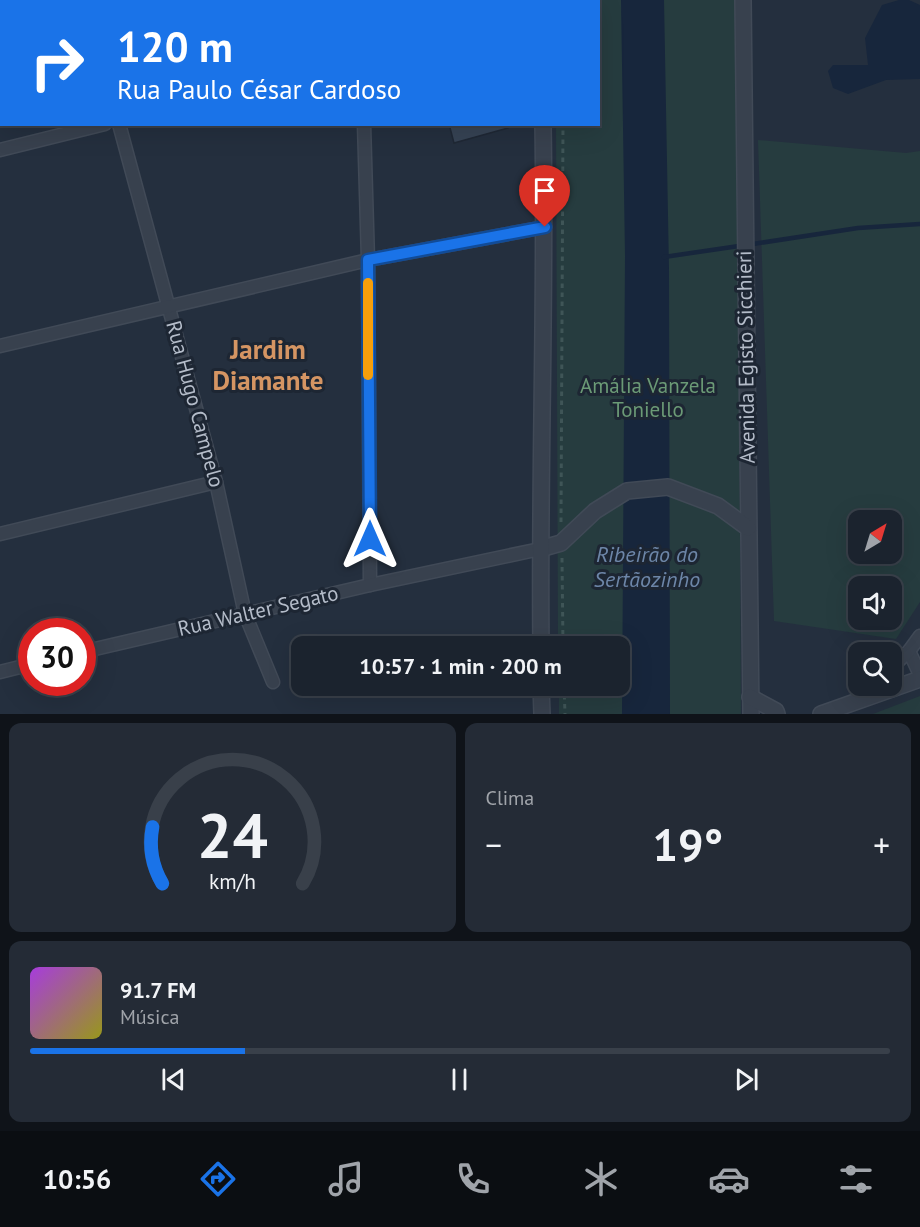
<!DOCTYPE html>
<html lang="pt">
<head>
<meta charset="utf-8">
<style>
	:root { --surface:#1b232e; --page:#242b36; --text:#f1f3f6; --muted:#a0a4aa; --line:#39404a; --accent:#1a73e8 }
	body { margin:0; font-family:"PT Sans",sans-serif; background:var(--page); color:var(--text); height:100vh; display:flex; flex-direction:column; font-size:22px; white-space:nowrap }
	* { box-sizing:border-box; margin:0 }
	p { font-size:20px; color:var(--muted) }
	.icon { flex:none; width:33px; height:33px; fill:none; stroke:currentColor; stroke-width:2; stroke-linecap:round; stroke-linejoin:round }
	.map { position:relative; height:714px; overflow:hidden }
	.details { display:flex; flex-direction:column; gap:9px; padding:9px; background:#0f1319; flex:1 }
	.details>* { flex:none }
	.top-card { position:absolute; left:0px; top:0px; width:600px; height:126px; box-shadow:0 6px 24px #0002,0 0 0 2px var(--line); background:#1a73e8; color:#fff; overflow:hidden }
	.needle { width:39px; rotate:38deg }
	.buttons { position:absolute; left:848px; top:510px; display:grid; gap:12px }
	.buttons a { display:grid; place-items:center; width:54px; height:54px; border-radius:12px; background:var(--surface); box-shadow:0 6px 24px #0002,0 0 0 2px var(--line); font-size:30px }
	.speed { position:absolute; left:18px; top:618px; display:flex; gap:12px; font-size:30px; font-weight:700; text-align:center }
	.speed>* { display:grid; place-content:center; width:78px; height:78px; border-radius:50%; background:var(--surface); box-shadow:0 6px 24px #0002,0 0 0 2px var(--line); line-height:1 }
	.speed .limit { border:9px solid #d22; background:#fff; color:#111 }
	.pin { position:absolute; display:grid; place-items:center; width:51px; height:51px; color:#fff; margin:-62px -26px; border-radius:50% 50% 50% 0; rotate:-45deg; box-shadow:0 0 6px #0007 }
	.pin .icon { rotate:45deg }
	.me { position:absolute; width:66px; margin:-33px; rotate:0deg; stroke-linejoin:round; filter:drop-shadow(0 0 4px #0008) }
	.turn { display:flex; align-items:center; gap:21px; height:126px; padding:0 18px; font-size:27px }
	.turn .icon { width:78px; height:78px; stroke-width:2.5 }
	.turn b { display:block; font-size:42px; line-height:51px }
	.big { font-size:45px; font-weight:800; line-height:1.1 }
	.details .card { flex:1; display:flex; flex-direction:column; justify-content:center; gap:9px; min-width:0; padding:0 21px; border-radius:12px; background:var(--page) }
	.details .dial { align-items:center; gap:0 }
	.dial svg { height:156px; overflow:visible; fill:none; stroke:var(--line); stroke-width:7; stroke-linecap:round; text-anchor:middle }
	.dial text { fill:var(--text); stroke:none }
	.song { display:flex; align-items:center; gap:18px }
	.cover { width:72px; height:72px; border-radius:9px; background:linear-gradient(135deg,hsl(280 70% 55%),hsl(60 70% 35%)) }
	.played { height:6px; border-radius:3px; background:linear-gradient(90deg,var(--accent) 25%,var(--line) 25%) }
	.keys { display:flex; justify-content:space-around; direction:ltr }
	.heat { display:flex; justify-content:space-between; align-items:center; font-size:33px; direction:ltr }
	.details .tiles { flex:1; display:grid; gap:9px; grid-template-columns:1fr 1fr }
	.card:last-child { grid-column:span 2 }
	.trip { position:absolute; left:291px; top:636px; width:339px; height:60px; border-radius:12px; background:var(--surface); box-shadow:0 6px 24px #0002,0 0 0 2px var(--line); font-weight:800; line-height:60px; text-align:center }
	.dock { display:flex; height:96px; justify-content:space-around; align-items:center; background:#0b0e12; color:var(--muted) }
	.dock .icon { width:42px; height:42px }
	.dock .current { color:var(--accent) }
	.dock b { font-size:27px; color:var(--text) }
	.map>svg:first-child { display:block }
</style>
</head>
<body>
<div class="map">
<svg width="920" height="714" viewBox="0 0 920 714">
	<rect width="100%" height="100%" fill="#242f3e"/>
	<g fill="#263c3f" fill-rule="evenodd">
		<polygon points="556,0 737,0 741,714 559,714 559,686 620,686 620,646 558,646 556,125 598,124 598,2"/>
		<path d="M758,140L906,153L920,151V602L896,639L774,621ZM858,520H891V554H858ZM858,586H891V620H858Z"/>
		<polygon points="920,696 920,714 873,714"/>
	</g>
	<g fill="#17263c">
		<polygon points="621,0 664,0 669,269 670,714 622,714 625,256"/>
		<polygon points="899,0 909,0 920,5 920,79 886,80 848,94 833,88 828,71 833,65 868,65 865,38 882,5"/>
	</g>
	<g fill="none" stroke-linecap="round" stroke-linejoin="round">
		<g stroke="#17263c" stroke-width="4.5">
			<polyline points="753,244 858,228 920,224"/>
			<polyline points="664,257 739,246"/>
		</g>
	</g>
	<polygon fill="#364354" stroke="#1f2835" stroke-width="1.5" points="449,124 507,124 508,128 454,143"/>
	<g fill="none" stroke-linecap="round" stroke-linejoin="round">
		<g stroke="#414a57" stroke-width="15">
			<g id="minor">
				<polyline points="95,0 95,2"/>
				<polyline points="360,0 360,2"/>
				<polyline points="75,2 81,0"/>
				<polyline points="0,20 2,20"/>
				<polyline points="119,124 216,482 245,614 273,682"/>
				<polyline points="364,124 368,260 370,585"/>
				<polyline points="0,150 105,124"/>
				<polyline points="0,346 368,260 545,227"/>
				<polyline points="0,534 216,482"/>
				<polyline points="909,651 920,675"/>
				<polyline points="82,652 370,585 540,549"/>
				<polyline points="891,668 909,651 920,636"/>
				<polyline points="0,672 32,664"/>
				<polyline points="855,701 872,686"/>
			</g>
		</g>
		<g stroke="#414a57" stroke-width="18">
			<g id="tertiary">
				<polyline points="541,0 541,2"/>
				<polyline points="743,0 751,714"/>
				<polyline points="540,549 561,543 595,511 627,491 668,487 718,506 748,528"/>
				<path d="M541,646C539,472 546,299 543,124"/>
				<polyline points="541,686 542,714"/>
				<polyline points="750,697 776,711 777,714"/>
				<polyline points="821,714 920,679"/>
			</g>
		</g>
		<g stroke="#3f5557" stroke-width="3" stroke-dasharray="4.5 4.5" stroke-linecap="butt">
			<polyline points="564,2 564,0"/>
			<polyline points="561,522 563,124"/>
			<polyline points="562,558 563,646"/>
			<polyline points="564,686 565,714"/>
		</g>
		<use href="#minor" stroke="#38414e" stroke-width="12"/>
		<use href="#tertiary" stroke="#38414e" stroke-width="15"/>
	</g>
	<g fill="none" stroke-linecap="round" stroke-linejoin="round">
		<g stroke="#114b97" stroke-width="15">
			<polyline id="route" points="370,539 368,260 545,227"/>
		</g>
		<use href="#route" stroke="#1a73e8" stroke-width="10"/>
		<polyline stroke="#f59e0b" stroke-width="10" points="368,283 368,375"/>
	</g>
	<g text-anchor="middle" stroke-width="6" stroke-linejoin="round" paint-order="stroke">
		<g font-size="21" fill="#b4bcc9" stroke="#1d2633">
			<text transform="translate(746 357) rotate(-91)" y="7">Avenida Egisto Sicchieri</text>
			<text transform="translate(195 404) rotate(75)" y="7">Rua Hugo Campelo</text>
			<text transform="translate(258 611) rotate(-13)" y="7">Rua Walter Segato</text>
		</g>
		<g font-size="21" fill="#6b9a76" stroke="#1d2633">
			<text x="648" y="393">Amália Vanzela<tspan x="648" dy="24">Toniello</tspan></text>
		</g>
		<g font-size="22" font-style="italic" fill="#6d86a8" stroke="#1d2633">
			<text x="647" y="562">Ribeirão do<tspan x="647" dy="25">Sertãozinho</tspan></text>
		</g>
		<g font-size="27" font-weight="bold" fill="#d59563" stroke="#1d2633">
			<text x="268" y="359">Jardim<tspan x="268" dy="31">Diamante</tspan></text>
		</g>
	</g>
</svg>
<div class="buttons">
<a><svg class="needle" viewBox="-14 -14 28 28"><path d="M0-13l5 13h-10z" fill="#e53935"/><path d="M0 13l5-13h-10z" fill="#a0a4aa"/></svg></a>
<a><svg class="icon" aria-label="sound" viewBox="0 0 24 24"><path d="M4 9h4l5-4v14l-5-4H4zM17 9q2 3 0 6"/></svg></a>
<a><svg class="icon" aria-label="search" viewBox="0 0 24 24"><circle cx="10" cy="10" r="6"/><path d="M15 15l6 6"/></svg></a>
</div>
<div class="speed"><div class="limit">30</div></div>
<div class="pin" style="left:545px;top:227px;background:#d93025"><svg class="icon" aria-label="arrive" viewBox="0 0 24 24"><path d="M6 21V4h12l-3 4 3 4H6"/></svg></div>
<svg class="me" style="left:370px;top:539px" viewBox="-20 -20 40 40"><path d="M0-17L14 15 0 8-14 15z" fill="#1a73e8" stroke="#fff" stroke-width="4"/></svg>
<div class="trip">10:57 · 1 min · 200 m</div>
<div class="top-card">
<div class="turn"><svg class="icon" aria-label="right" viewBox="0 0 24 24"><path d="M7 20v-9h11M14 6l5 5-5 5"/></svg><div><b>120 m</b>Rua Paulo César Cardoso</div></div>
</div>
</div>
<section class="details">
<div class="tiles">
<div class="card dial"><svg viewBox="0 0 100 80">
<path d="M14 69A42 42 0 1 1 86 69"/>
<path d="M14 69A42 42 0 0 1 9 40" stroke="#1a73e8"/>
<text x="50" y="56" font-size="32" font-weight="700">24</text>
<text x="50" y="72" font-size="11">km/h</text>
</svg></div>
<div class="card"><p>Clima</p>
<div class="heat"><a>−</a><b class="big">19°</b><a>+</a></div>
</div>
<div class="card">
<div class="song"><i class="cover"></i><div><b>91.7 FM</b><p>Música</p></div></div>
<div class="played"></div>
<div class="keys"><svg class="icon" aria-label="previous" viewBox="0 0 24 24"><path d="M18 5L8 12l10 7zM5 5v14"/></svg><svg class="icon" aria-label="pause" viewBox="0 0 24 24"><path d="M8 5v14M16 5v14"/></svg><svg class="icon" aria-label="next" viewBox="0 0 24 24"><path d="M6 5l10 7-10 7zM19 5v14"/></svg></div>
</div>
</div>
</section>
<nav class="dock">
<b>10:56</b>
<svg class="icon current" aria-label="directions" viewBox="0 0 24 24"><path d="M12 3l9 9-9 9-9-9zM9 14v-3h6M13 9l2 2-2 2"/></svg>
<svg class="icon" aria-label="music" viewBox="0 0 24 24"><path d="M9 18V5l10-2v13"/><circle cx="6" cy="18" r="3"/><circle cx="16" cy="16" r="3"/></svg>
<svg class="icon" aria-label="phone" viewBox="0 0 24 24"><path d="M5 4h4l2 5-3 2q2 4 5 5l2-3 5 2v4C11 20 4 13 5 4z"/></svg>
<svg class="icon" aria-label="climate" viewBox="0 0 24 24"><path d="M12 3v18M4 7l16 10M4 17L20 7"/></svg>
<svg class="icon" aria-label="car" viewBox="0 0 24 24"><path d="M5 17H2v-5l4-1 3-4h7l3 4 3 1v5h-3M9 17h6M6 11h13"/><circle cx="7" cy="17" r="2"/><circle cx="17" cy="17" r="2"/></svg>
<svg class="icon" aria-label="filters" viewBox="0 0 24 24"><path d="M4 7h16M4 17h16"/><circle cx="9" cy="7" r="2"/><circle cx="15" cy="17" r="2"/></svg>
</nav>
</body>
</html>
